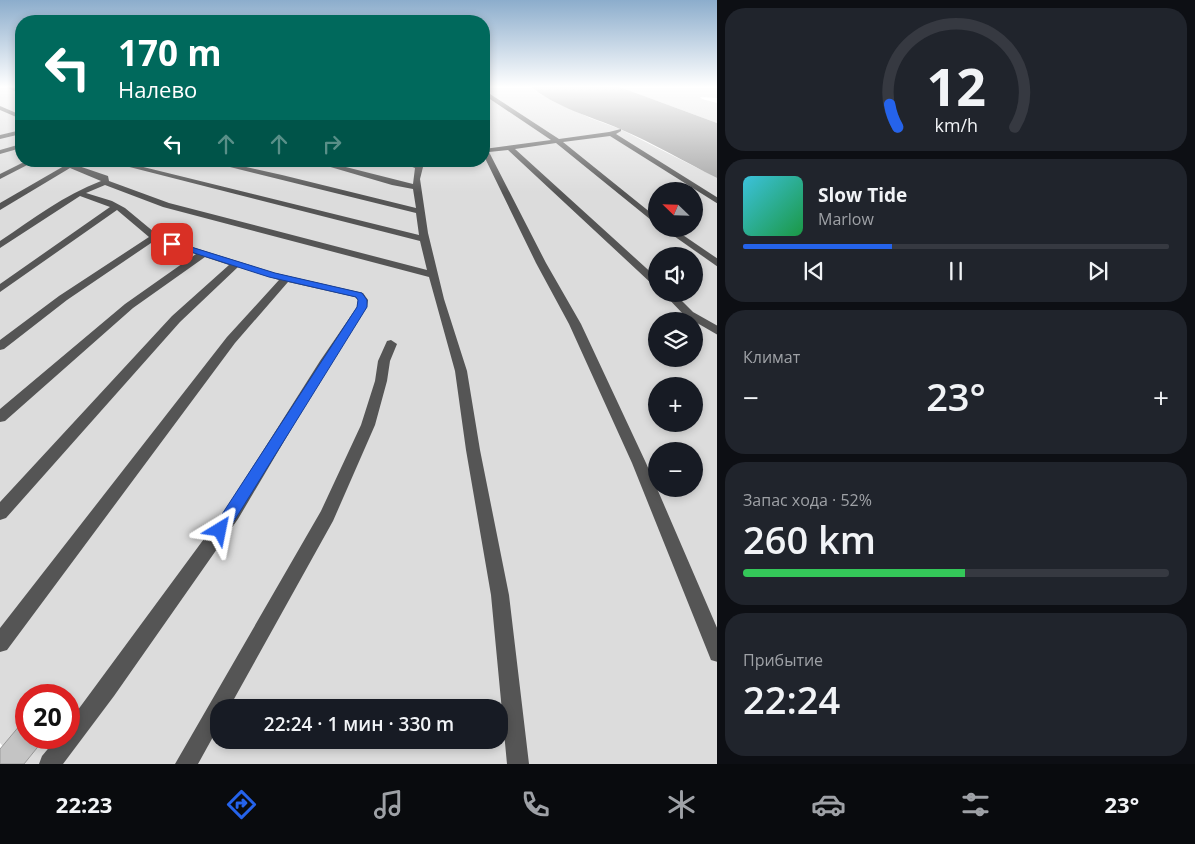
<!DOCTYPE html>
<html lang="ru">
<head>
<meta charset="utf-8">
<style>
	:root { --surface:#171b24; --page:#20242c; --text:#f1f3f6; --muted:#9ea1a6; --line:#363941; --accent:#2563eb }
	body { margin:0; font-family:"Open Sans",sans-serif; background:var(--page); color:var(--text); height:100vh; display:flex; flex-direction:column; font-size:19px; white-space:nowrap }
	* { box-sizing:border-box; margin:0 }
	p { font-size:16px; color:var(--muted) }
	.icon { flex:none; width:28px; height:28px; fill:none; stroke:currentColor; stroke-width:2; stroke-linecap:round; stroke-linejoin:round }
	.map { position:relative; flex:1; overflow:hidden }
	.sheet { display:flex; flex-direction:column; gap:8px; padding:8px; background:#0d0f14; width:478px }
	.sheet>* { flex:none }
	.top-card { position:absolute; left:15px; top:15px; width:475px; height:152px; border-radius:20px; box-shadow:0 2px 8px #0003; background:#00695c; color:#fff; overflow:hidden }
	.needle { width:32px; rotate:293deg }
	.tools { position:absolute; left:648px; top:182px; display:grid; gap:10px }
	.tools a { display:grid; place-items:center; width:55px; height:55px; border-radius:50%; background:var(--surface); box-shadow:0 2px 8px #0003; font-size:25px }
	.speed { position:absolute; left:15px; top:684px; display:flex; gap:10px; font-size:25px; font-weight:700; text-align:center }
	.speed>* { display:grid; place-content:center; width:65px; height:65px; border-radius:50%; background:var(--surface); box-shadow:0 2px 8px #0003; line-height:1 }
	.speed .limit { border:8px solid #d22; background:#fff; color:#111 }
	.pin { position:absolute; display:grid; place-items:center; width:42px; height:42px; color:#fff; margin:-21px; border-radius:10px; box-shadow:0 2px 8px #0006 }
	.me { position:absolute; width:55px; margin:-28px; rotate:35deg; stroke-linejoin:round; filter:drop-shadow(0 0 4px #0008) }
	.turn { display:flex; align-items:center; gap:18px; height:105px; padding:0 20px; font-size:22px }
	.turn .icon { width:65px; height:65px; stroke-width:2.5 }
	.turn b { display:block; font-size:35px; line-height:42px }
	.lanes { display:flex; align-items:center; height:48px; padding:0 20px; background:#0003; justify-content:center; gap:25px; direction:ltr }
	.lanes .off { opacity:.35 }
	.big { font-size:38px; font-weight:600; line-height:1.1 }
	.sheet .widget { flex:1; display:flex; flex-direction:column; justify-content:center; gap:8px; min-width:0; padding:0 18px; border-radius:20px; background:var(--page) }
	.sheet .dial { align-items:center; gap:0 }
	.dial svg { height:130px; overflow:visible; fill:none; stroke:var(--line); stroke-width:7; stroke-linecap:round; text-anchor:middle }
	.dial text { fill:var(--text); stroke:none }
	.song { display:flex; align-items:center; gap:15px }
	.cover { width:60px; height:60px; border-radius:8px; background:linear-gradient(135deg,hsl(190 70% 55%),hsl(140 70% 35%)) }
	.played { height:5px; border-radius:2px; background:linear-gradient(90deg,var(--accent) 35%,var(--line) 35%) }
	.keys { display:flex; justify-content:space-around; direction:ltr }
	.heat { display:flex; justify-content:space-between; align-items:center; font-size:28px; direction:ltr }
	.charge { height:8px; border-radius:4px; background:linear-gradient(90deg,#34c759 52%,var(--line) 0) }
	.trip { position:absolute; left:210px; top:699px; width:298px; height:50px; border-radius:20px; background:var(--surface); box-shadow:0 2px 8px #0003; font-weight:600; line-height:50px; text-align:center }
	.menu { display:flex; height:80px; justify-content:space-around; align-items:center; background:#090b0e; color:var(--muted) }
	.menu .icon { width:35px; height:35px }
	.menu .selected { color:var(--accent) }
	.menu b { font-size:22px; color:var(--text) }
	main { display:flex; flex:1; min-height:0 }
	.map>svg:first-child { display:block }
</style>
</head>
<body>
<main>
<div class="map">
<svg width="718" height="764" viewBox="0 0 718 764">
	<rect width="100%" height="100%" fill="#fff"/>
	<g fill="#dcdcdc" fill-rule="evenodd">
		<path d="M0,86H21V161H484V86H530L540,94L590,118L620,129L717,178V764H19L0,743ZM656,191H694V229H656ZM656,256H694V294H656ZM656,321H694V359H656ZM656,386H694V424H656ZM656,451H694V489H656ZM26,695H69V738H26ZM219,708H499V740H219Z"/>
		<polygon points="617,86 717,86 717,98 700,97 702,99 717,103 717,123"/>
	</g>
	<path fill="#a3a3a3" d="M530,86H617L717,123V178C685,162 653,143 620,129C590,116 557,108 530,86Z"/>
	<polygon fill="#c4c4c4" stroke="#999" points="26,718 26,738 45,738 24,764 0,764 0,749"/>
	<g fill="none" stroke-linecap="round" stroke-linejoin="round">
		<g fill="#555" fill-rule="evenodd">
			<polygon points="4,86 13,86 21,90 21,94"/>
			<polygon points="484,93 490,94 559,139 609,132 621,129 621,131 616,134 718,198 718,204 610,136 563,142 656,217 656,224 556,143 515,149 656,277 656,285 652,284 508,150 489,152 546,263 581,324 646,463 718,630 718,662 711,660 632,463 569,324 536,263 484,156 484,149 551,140 487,97 484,97"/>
			<polygon points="0,106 21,115 21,119 0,110"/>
			<polygon points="21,130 21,134 0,139 0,135"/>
			<polygon points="21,144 21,148 0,154 0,150"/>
			<polygon points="26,161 35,161 0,179 0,174"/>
			<path d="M53,161H64L108,176L109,181L169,203L427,270L420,241L106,161H119L419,235L416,213L206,161H220L282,175L416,208L413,189L392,185L310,161H322L413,184L415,168L396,161H408L417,164L419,161H427L423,167L420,179L428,233L444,299L467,371L480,450L509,595L529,764H507L491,595L466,450L455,371L429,277L163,207L105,185L86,193L112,201L125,208L160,237L275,273L363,293L368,300L367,307L328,367L238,519L114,696L63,764H39L42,756L57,738H69V722L226,509L320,361L357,307L358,300L355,297L288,282L235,343L7,650L0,652V628L227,337L279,280L238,267L180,322L6,518L0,520V502L172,316L229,265L205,257L133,308L5,421L0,422V409L125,304L196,254L154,241L67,300L4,349L0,350V340L59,296L149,237L117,210L0,292V284L110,207L80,196L0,248V241C33,219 64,195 101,181L70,168L0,210V203L64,166Z"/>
			<polygon points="664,229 674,229 718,259 718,267"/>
			<polygon points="664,294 675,294 693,312 718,326 718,335 685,316"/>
			<polygon points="391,340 397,344 390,361 387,381 375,425 333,521 229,708 219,708 219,726 198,764 175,764 321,511 361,425 375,381 378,361 387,341"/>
		</g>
	</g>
	<linearGradient id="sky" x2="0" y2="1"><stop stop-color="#8cadcc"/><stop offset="0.45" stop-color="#fff"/><stop offset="1" stop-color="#fff" stop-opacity="0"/></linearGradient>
	<rect width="718" height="193" fill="url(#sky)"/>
	<polygon fill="#2563eb" stroke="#184099" points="169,242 175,242 275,273 362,293 367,300 367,307 226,534 220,536 215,534 213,530 215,525 357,307 358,300 356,297 269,277 169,245"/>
</svg>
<div class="tools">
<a><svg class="needle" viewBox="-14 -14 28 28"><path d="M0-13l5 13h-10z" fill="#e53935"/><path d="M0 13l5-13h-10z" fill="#9ea1a6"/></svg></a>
<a><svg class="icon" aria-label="sound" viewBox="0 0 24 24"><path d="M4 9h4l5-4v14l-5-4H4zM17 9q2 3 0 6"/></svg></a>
<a><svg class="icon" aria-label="layers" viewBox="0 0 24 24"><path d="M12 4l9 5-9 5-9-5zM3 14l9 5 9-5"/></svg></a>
<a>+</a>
<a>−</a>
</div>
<div class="speed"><div class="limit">20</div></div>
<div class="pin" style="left:172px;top:244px;background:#d93025"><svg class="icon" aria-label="arrive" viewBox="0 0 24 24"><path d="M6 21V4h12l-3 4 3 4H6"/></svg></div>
<svg class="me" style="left:220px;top:530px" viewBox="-20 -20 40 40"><path d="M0-17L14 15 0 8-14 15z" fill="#2563eb" stroke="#fff" stroke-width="4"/></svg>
<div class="trip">22:24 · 1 мин · 330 m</div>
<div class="top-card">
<div class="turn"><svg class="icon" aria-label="left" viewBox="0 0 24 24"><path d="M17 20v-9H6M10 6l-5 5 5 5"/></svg><div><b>170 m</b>Налево</div></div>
<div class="lanes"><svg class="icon" aria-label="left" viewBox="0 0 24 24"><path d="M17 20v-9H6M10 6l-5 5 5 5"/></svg><svg class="icon off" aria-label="ahead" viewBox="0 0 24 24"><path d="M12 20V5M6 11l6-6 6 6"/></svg><svg class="icon off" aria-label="ahead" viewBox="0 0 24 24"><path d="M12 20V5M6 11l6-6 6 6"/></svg><svg class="icon off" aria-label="right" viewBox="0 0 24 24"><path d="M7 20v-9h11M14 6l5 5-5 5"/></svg></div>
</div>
</div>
<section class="sheet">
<div class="widget dial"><svg viewBox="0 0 100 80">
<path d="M14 69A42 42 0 1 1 86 69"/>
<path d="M14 69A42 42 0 0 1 9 55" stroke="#2563eb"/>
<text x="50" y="56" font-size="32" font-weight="700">12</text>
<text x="50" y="72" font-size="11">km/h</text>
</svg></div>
<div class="widget">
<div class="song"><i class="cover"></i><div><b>Slow Tide</b><p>Marlow</p></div></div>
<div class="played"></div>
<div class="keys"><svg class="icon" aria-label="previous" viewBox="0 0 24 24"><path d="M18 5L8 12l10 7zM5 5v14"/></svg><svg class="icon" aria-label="pause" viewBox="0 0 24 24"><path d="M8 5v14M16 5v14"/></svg><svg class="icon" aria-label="next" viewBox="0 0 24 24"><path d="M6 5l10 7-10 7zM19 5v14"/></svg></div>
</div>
<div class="widget"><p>Климат</p>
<div class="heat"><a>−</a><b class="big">23°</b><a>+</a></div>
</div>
<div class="widget"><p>Запас хода · 52%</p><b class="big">260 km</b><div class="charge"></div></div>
<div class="widget"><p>Прибытие</p><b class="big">22:24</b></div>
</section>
</main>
<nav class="menu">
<b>22:23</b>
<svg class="icon selected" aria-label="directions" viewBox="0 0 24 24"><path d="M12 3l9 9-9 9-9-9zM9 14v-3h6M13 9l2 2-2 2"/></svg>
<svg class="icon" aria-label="music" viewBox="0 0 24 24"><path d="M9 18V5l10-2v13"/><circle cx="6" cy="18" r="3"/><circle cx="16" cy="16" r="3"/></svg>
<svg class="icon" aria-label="phone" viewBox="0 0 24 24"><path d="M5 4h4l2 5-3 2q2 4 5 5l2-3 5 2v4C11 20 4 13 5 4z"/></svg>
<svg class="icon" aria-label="climate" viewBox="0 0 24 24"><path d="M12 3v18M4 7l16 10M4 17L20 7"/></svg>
<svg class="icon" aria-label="car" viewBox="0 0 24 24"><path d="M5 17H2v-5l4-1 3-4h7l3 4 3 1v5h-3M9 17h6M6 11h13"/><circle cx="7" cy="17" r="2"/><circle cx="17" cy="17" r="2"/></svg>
<svg class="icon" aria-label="filters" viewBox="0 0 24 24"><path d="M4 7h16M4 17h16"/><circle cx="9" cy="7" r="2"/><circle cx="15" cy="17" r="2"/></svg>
<b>23°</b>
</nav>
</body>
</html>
